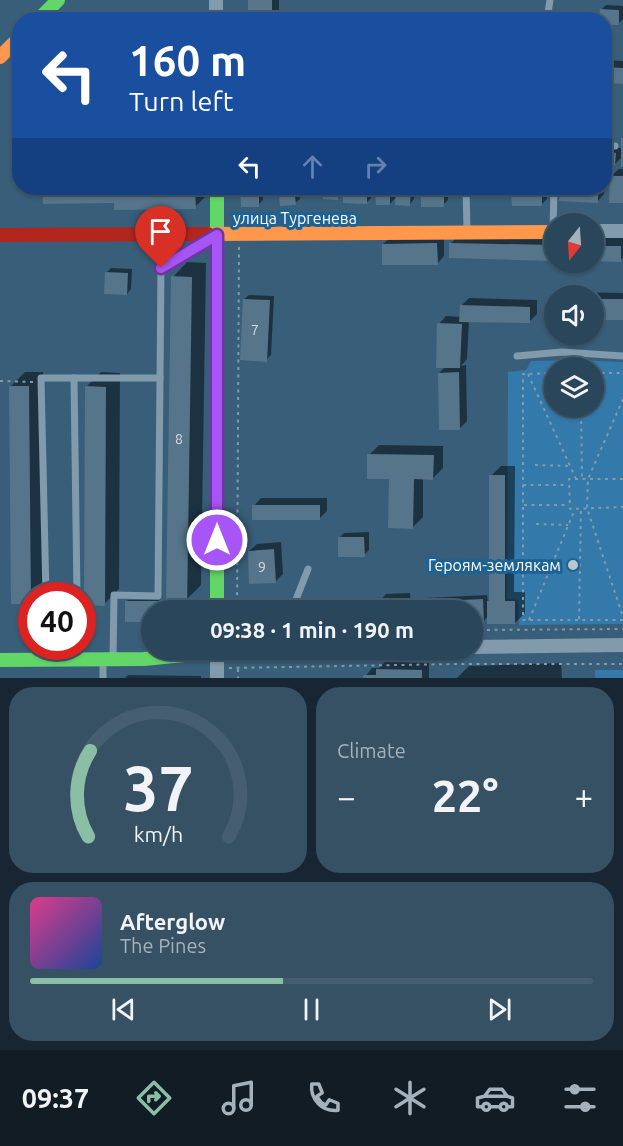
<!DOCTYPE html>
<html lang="en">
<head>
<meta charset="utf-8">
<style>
	:root { --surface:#2a465b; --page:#365064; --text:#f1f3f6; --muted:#a5b1bb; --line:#465e71; --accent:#8abfa5 }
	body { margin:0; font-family:Ubuntu,sans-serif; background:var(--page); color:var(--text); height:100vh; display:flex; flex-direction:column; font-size:22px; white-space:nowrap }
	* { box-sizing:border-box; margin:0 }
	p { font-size:20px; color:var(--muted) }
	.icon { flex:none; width:33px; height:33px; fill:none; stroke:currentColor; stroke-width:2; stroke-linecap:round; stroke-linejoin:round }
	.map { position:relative; height:678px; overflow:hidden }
	.details { display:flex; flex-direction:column; gap:9px; padding:9px; background:#172632; flex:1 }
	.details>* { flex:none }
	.top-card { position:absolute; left:12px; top:12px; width:600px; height:183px; border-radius:24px; box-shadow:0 2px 4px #0004,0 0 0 2px var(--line); background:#1a4fa0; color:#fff; overflow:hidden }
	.needle { width:39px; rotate:197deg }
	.tools { position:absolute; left:544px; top:213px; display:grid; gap:12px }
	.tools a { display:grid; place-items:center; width:60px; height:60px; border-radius:50%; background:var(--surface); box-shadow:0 2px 4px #0004,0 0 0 2px var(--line); font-size:30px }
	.speed { position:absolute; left:18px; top:582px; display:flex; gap:12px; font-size:30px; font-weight:700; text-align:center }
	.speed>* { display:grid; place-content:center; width:78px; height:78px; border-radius:50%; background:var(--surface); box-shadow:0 2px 4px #0004,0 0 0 2px var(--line); line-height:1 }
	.speed .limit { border:9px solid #d22; background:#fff; color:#111 }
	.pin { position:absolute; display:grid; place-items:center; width:51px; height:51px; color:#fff; margin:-62px -26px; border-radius:50% 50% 50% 0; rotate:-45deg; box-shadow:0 0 6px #0007 }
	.pin .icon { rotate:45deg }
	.me { position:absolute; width:66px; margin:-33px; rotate:0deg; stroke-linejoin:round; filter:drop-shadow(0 0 4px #0008) }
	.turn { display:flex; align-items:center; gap:21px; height:126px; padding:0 18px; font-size:27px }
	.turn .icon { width:78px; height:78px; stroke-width:2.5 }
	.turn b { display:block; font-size:42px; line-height:51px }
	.lanes { display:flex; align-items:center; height:57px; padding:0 18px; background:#0003; justify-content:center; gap:30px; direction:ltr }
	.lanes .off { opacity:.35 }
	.big { font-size:45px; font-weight:600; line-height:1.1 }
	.details .tile { flex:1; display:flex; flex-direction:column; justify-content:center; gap:9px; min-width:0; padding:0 21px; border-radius:24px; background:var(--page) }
	.details .dial { align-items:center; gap:0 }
	.dial svg { height:156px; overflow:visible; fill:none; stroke:var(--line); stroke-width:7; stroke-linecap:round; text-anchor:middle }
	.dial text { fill:var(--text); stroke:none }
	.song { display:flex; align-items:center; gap:18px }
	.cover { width:72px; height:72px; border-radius:9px; background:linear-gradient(135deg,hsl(330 70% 55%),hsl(220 70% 35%)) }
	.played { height:6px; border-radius:3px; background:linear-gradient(90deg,var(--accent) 45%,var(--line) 45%) }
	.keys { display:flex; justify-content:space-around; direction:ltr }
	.heat { display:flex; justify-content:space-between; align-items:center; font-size:33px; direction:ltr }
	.details .tiles { flex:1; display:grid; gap:9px; grid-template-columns:1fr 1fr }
	.tile:last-child { grid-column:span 2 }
	.trip { position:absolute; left:141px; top:600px; width:342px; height:60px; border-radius:30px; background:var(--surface); box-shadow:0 2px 4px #0004,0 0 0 2px var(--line); font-weight:600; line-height:60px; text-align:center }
	.tab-bar { display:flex; height:96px; justify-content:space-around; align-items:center; background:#111c24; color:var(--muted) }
	.tab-bar .icon { width:42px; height:42px }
	.tab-bar .selected { color:var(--accent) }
	.tab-bar b { font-size:27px; color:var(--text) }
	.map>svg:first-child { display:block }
</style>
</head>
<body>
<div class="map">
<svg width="623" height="678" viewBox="0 0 623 678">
	<rect width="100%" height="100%" fill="#385e79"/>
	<g fill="#3379aa" fill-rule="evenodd">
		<path d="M574,360L623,362V624L519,625L518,600L507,599L508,372L526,370L531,361ZM555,368H594V406H555Z"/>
		<rect x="595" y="670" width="28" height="8"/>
	</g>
	<g fill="#0007">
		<rect x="250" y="0" width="29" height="20"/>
		<polygon points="606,5 623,6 623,19 618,24 604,20 601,10"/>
		<polygon points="604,60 623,61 623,83 604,82"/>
		<polygon points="604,111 606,111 604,129"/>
		<polygon points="623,138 623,166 622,157 615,164 604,164 604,148 622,148"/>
		<polygon points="619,169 623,169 623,202 611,176"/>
		<polygon points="604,173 605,173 604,194 597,202 561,200 561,188 604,188"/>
		<polygon points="44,188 205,188 205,197 195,207 116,202 44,203"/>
		<polygon points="242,188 263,188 263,200 258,205 242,205"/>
		<polygon points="280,188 299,188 300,199 295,203 281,205"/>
		<polygon points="325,188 371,188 371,198 366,203 345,191 338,198 324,197"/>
		<polygon points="377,188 394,188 394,193 397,193 397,188 415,188 414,199 410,204 397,196 390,204 377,204"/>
		<polygon points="427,189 448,189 448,200 443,205 422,193"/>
		<polygon points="546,189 547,199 542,204 513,195 518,190"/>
		<polygon points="460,234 555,235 555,259 450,244"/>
		<polygon points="444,236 444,256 437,264 383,244 391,237"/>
		<polygon points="594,236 623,237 623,258 620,260 594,260"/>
		<polygon points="187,262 206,263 201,585 188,598 188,610 152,610 126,602 128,600 167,600 173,277"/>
		<polygon points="111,268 132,269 131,289 127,294 106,273"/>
		<polygon points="570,292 623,293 623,318 594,318 594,296 567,296"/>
		<polygon points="249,295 274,296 271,355 266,360 244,299"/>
		<polygon points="469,298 537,300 537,314 529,322 469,320 467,359 461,366 466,365 467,421 460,428 439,373 446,366 439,324 446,316 461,317 461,306"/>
		<polygon points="25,372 43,372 45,588 38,596 32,596 30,603 10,387"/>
		<polygon points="101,372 120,373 119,589 104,604 86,387"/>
		<polygon points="379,445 443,446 443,468 433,478 423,478 423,517 413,527 390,478 369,455"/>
		<polygon points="501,466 515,466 514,592 525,592 525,613 515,623 488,616 484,621 472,610 421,610 421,603 426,598 487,595 488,603 491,600 491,476"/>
		<polygon points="261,498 327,498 327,511 319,519 254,506"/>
		<polygon points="369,532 369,550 364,555 339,538 344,533"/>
		<polygon points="281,542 283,574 276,581 249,551 257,544"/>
		<polygon points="410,593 411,610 372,610 386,594"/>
		<polygon points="330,600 330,610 300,610 299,606 304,601"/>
		<polygon points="385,662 429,663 429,678 364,678 372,668 379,668"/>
		<polygon points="561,663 562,678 457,678 469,666"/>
		<polygon points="128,675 201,676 201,678 125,678"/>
	</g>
	<g fill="#56758a">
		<rect x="248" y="0" width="24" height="20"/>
		<polygon points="600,9 619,10 619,25 604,25 604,20 599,20"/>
		<polygon points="604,67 623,68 623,84 604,83"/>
		<rect x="621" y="138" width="2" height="29"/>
		<polygon points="604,152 616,153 615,165 604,165"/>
		<polygon points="610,176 623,176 623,203 609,203"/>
		<polygon points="42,188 195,188 196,209 114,210 114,203 43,204"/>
		<polygon points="240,188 259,188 259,207 241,207"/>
		<polygon points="278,188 294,188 296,205 280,206"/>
		<polygon points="323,188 339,188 338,200 323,199"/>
		<polygon points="343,188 367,188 367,204 343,203"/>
		<polygon points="375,188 390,188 390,205 376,205"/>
		<polygon points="396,188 411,188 410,206 395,205"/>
		<polygon points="560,188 598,188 598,203 559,201"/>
		<rect x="421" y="193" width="23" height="14"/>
		<polygon points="542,193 542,206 512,206 511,194"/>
		<polygon points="437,243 438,265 382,265 382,244"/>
		<polygon points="449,243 555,245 555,261 449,258"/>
		<polygon points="594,246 621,246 621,262 594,261"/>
		<polygon points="105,272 128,273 127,295 104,294"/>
		<polygon points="171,276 192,277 187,610 152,610 152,622 125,622 125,601 166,601"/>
		<polygon points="243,299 270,300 267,362 240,360"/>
		<rect x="594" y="299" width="29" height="21"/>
		<polygon points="460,305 530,307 530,323 459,322"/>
		<polygon points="437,323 462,324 460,368 436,368"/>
		<polygon points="459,372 460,430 439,430 438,373"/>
		<polygon points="9,386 29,386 31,604 11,604"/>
		<polygon points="85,386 106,387 105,606 84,605"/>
		<polygon points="367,454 434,455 433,480 414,479 413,529 388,528 389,479 367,479"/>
		<polygon points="489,475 505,475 505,601 515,601 515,624 487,624 487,601 489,601"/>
		<rect x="252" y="505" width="68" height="15"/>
		<polygon points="338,537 364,537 365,557 338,557"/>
		<polygon points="274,549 276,583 249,584 248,551"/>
		<polygon points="483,599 484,623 472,623 472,610 420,610 419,602"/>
		<polygon points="326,604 326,610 298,610 298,605"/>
		<polygon points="396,607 396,610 370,610 370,608"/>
		<polygon points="376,669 422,670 422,678 363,678 363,675 376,675"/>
	</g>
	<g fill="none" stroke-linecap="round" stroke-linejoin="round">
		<g stroke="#819aac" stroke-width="2" stroke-dasharray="3 4.5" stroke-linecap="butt">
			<polyline points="555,373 523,374 523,620 623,620"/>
			<polyline points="594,373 623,373"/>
			<polyline points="528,374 576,479"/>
			<polyline points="0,381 33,382"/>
			<polyline points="623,399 588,479 587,508 623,617"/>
			<polyline points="581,406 582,479"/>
			<polyline points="535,465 570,466"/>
			<polyline points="623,479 569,479 570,509 623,507"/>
			<polyline points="523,485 568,485"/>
			<polyline points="524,505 569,505"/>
			<polyline points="536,524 568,525"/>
			<polyline points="237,610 239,247"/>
			<polyline points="579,619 581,508"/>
			<polyline points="529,620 575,509"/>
			<polyline points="472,630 623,629"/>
			<polyline points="229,668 454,664 623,664"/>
			<polyline points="238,669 238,678"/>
		</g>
		<g stroke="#819aac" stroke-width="7">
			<polyline points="547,20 550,0"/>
			<polyline points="604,146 615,146"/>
			<polyline points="466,188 467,230"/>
			<polyline points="553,230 554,188"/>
			<polyline points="517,356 562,352 623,356"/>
			<polyline points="74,378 77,596"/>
			<polyline points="46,596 41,378 160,378"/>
			<polyline points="295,610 295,602 308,569"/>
			<polyline points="78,646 78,659"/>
			<polyline points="113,659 114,595 158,596 161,268 210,239"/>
			<polyline points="103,678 103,660"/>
		</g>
		<g stroke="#819aac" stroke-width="14">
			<polyline points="216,0 216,20"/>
			<polyline points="594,231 623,231"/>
			<polyline points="472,647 623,645"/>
			<polyline points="217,650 217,678"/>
		</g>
		<g stroke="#63d668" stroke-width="14">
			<polyline points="38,20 58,0"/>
			<polyline points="217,188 217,610"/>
			<polyline points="0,660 144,659 234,650"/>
		</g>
		<g stroke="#ff974d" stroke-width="14">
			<polyline points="0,57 20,37"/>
			<polyline points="208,234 555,232"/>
		</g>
		<polyline stroke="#b3261e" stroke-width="14" points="0,235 208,234"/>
	</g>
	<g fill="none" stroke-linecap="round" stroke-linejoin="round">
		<g stroke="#6d37a1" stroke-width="15">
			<polyline id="route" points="161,268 217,235 217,540"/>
		</g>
		<use href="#route" stroke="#a855f7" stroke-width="10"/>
	</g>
	<circle fill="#b9c7d0" stroke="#1d6294" stroke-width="2" cx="573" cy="565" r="6"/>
	<g text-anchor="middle" stroke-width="6" stroke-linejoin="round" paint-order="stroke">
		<g font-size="14" fill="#d5dce2">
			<text x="255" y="335">7</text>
			<text x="179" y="444">8</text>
			<text x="262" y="572">9</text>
		</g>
		<g font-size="16" fill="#fff" stroke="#1d6294">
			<text x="295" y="224">улица Тургенева</text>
		</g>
		<g font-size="16" fill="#fff" stroke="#1d6294" text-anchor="end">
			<text x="561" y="571">Героям-землякам</text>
		</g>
	</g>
</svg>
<div class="tools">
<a><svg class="needle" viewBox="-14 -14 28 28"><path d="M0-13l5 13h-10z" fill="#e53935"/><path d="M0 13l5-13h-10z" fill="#a5b1bb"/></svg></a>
<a><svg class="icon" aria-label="sound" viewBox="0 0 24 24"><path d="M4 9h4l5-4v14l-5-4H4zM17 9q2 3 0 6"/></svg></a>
<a><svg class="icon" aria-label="layers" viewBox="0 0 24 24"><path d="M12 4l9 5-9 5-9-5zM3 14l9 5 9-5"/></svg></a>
</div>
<div class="speed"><div class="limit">40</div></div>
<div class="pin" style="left:161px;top:268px;background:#d93025"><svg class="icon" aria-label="arrive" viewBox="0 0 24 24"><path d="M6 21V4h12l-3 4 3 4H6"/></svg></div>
<svg class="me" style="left:217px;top:540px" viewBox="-20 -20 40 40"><circle r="17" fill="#a855f7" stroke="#fff" stroke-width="3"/><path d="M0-11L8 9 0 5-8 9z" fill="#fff"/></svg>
<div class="trip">09:38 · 1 min · 190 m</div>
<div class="top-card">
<div class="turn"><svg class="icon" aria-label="left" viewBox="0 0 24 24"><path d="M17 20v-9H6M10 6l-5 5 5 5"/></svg><div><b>160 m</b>Turn left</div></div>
<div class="lanes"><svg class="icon" aria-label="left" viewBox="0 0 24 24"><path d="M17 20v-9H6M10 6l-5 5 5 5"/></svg><svg class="icon off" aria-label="ahead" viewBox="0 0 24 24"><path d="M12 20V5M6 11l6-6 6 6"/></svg><svg class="icon off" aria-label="right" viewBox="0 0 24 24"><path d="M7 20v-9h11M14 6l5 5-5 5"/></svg></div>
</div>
</div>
<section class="details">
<div class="tiles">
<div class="tile dial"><svg viewBox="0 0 100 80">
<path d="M14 69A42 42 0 1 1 86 69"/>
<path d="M14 69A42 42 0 0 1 15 25" stroke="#8abfa5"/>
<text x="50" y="56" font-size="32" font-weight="700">37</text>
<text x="50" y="72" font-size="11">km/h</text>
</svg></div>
<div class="tile"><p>Climate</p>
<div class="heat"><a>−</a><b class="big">22°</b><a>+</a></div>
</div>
<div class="tile">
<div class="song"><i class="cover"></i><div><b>Afterglow</b><p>The Pines</p></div></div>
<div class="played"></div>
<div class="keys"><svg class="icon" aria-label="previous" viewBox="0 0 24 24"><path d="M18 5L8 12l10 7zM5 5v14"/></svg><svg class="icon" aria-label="pause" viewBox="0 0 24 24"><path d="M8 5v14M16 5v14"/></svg><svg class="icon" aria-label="next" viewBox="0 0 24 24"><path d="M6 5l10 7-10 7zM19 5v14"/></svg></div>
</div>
</div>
</section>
<nav class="tab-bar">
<b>09:37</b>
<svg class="icon selected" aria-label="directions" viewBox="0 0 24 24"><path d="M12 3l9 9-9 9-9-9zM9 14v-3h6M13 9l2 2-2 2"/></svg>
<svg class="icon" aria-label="music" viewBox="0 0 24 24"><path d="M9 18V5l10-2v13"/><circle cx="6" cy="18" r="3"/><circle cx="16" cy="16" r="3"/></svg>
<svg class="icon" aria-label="phone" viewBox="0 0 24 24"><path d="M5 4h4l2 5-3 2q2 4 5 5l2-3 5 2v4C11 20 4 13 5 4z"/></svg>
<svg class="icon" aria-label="climate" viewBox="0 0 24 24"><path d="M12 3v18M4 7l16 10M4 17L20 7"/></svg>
<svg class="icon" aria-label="car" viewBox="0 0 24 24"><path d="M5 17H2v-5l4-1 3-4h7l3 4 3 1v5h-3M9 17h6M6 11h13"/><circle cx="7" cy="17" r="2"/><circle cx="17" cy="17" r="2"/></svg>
<svg class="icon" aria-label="filters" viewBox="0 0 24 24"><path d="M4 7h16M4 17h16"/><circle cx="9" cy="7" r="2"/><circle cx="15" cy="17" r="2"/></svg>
</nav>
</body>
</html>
